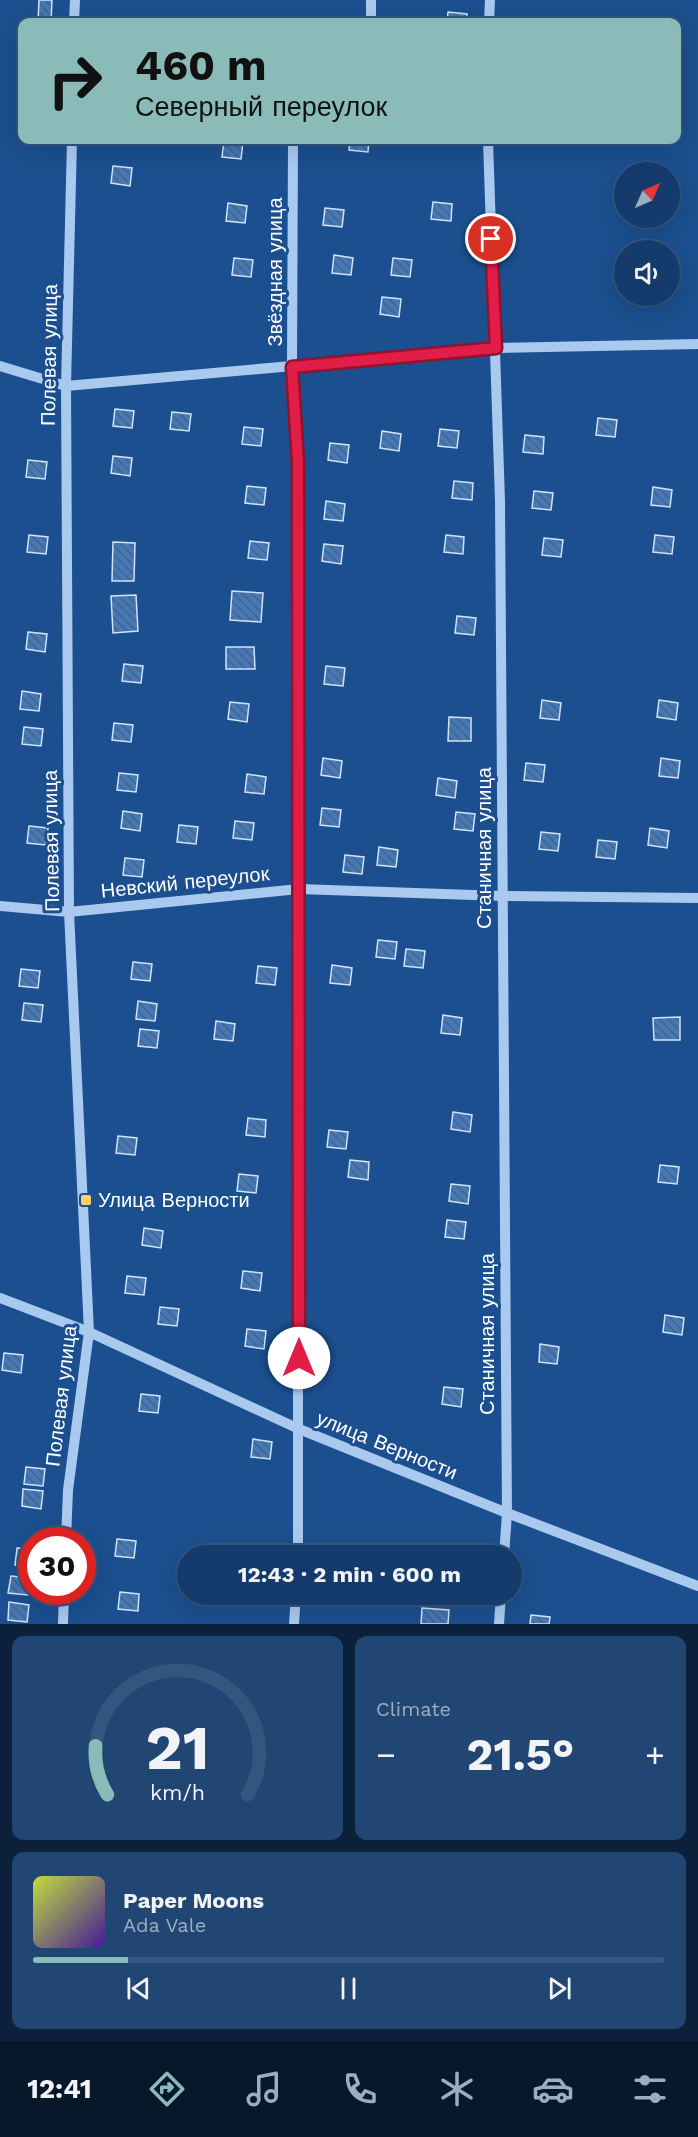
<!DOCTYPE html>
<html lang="en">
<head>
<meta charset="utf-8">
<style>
	:root { --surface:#143b6b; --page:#214673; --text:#f1f3f6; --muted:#9dadc1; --line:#33557e; --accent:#8bbbb9 }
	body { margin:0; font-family:"Work Sans",sans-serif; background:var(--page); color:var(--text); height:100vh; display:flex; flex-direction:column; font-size:22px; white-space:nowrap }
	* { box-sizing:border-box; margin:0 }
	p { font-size:20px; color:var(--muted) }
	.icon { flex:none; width:33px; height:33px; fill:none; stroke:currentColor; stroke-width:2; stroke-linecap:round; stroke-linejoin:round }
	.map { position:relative; height:1624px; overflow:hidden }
	.sheet { display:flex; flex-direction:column; gap:12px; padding:12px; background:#0b203b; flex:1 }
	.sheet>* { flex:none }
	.banner { position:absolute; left:18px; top:18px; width:663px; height:126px; border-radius:12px; box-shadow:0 6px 24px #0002,0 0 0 2px var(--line); background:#8bbbb9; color:#111; overflow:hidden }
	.needle { width:39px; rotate:45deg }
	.controls { position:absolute; left:614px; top:162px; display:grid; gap:12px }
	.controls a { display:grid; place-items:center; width:66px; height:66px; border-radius:50%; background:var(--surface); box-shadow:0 6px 24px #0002,0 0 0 2px var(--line); font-size:30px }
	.speed { position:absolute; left:18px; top:1527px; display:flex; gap:12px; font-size:30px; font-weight:700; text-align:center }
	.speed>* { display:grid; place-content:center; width:78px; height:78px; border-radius:50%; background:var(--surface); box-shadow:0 6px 24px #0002,0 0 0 2px var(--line); line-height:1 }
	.speed .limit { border:9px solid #d22; background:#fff; color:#111 }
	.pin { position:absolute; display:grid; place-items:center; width:51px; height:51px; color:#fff; margin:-26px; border:3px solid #fff; border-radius:50%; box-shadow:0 2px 6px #0007 }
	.me { position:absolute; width:66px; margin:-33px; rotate:0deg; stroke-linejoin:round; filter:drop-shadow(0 0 4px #0008) }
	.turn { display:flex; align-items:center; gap:21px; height:126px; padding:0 18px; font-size:27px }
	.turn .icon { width:78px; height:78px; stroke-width:2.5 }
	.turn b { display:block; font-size:42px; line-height:51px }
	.big { font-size:45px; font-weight:700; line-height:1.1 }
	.sheet .tile { flex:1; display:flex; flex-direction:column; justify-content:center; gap:9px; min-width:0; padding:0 21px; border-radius:12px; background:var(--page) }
	.sheet .dial { align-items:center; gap:0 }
	.dial svg { height:156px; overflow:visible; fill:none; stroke:var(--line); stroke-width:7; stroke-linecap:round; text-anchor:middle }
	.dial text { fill:var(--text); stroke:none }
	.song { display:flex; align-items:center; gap:18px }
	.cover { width:72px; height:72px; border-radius:9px; background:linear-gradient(135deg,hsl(70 70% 55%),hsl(260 70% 35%)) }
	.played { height:6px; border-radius:3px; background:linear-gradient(90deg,var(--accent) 15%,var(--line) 15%) }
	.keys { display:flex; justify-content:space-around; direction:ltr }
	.heat { display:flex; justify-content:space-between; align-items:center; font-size:33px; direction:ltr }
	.sheet .tiles { flex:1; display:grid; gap:12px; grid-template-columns:1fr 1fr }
	.tile:last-child { grid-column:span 2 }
	.trip { position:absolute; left:177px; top:1545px; width:345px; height:60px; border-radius:30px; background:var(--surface); box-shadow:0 6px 24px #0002,0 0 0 2px var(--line); font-weight:700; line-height:60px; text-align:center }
	.dock { display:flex; height:96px; justify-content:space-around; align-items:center; background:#08182b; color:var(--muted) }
	.dock .icon { width:42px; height:42px }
	.dock .current { color:var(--accent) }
	.dock b { font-size:27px; color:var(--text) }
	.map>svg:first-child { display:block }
</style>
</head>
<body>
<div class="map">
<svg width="698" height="1624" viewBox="0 0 698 1624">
	<defs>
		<pattern id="building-back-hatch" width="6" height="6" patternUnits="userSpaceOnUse" patternTransform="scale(1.5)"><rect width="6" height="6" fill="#4478b7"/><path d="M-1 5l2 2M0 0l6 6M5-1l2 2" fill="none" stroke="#486282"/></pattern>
	</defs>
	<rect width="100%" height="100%" fill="#1b4f8f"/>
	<g fill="url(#building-back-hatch)" stroke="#cfe3fa" stroke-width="1.5">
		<polygon points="39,0 52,0 51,22 38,22"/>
		<polygon points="448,12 467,14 466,22 447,22"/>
		<polygon points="224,140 243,142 241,159 222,157"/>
		<polygon points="350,140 369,140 368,152 349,150"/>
		<polygon points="113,166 132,168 130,186 111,183"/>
		<polygon points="433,202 452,204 451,221 431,219"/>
		<polygon points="228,203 247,206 245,223 226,221"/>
		<polygon points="325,208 344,210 342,227 323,225"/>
		<polygon points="334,255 353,258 351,275 332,273"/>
		<polygon points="234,258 253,260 251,277 232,275"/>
		<polygon points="393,258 412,260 410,277 391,275"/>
		<polygon points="382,297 401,299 399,317 380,314"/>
		<polygon points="115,409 134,411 132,428 113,426"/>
		<polygon points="172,412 191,414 189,431 170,429"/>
		<polygon points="598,418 617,420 615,437 596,435"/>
		<polygon points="244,427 263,429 261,446 242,444"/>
		<polygon points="440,429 459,431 457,448 438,446"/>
		<polygon points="382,431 401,434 399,451 380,448"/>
		<polygon points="525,435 544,437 543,454 523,452"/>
		<polygon points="330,443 349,445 347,463 328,460"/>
		<polygon points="113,456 132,458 130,476 111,473"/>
		<polygon points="28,460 47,462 45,479 26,477"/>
		<polygon points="454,481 473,483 472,500 452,498"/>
		<polygon points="247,486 266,488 264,505 245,503"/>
		<polygon points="653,487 672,490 670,507 651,505"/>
		<polygon points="534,491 553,493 551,510 532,508"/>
		<polygon points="326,501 345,504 343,521 324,519"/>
		<polygon points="29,535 48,537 46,554 27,552"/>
		<polygon points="446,535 464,537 463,554 444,552"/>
		<polygon points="655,535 674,537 672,554 653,552"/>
		<polygon points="544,538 563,540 561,557 542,555"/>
		<polygon points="250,541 269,543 267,560 248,558"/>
		<polygon points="113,542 135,543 134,581 112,581"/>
		<polygon points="324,544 343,546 341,564 322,561"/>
		<polygon points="232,591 263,593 261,622 230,620"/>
		<polygon points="136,595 138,631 113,633 111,596"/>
		<polygon points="457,616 476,618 474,635 455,633"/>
		<polygon points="28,632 47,634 45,652 26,649"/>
		<polygon points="226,647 254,647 255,669 226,669"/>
		<polygon points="124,664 143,666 141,683 122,681"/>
		<polygon points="326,666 345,668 343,686 324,684"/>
		<polygon points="22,691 41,694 39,711 20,709"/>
		<polygon points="542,700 561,703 559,720 540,718"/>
		<polygon points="659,700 678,703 676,720 657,717"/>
		<polygon points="230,702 249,704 247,722 228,719"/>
		<polygon points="449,717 471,718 471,741 448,741"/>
		<polygon points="114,723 133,725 131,742 112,740"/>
		<polygon points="24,727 43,729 41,746 22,744"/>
		<polygon points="323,758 342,761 340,778 321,775"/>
		<polygon points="661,758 680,761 678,778 659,776"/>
		<polygon points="526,763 545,765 543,782 524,780"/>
		<polygon points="119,773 138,775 136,792 117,790"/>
		<polygon points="247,774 266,777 264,794 245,792"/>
		<polygon points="438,778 457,781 455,798 436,795"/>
		<polygon points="322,808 341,810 339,827 320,825"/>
		<polygon points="123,811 142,814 140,831 121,828"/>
		<polygon points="456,812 475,814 473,831 454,829"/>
		<polygon points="235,821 254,823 252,840 233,838"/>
		<polygon points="179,825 198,827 196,844 177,842"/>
		<polygon points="29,826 48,828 46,845 27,843"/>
		<polygon points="650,828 669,831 667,848 648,845"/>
		<polygon points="541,832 560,834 558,851 539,849"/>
		<polygon points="598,840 617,842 615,859 596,857"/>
		<polygon points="379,847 398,850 396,867 377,865"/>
		<polygon points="345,855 364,857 362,874 343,872"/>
		<polygon points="125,858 144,860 142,877 123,875"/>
		<polygon points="378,940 397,942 395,959 376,957"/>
		<polygon points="406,949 425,951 423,968 404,966"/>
		<polygon points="133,962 152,964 150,981 131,979"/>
		<polygon points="332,965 352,968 350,985 330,983"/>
		<polygon points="258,966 277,968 275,985 256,983"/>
		<polygon points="21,969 40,971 38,988 19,986"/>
		<polygon points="138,1001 157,1004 155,1021 136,1019"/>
		<polygon points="24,1003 43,1005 41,1022 22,1020"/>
		<polygon points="443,1015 462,1018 460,1035 441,1033"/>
		<polygon points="680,1017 680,1040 654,1040 653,1018"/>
		<polygon points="216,1021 235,1024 233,1041 214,1039"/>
		<polygon points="140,1029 159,1031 157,1048 138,1046"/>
		<polygon points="453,1112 472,1115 470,1132 451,1129"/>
		<polygon points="248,1118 266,1120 265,1137 246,1135"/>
		<polygon points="329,1130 348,1132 346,1149 327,1147"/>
		<polygon points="118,1136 137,1138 135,1155 116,1153"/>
		<polygon points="350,1160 369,1162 368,1180 348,1177"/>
		<polygon points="660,1165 679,1167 677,1184 658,1182"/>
		<polygon points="239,1174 258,1176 256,1193 237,1191"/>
		<polygon points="451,1184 470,1186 468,1204 449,1201"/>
		<polygon points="447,1220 466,1222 464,1239 445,1237"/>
		<polygon points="144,1228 163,1231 161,1248 142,1245"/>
		<polygon points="243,1271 262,1273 260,1291 241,1288"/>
		<polygon points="127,1276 146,1278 144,1295 125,1293"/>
		<polygon points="160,1307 179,1309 177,1326 158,1324"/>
		<polygon points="665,1315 684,1318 682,1335 663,1332"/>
		<polygon points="247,1329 266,1331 264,1349 245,1346"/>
		<polygon points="540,1344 559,1347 557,1364 539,1362"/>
		<polygon points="4,1353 23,1355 21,1373 2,1370"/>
		<polygon points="444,1387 463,1389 461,1407 442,1404"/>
		<polygon points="141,1394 160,1396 158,1413 139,1411"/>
		<polygon points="253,1439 272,1442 270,1459 251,1457"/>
		<polygon points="26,1467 45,1469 43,1486 24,1484"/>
		<polygon points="23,1489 43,1491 41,1509 22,1506"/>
		<polygon points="117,1539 136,1541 134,1558 115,1556"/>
		<polygon points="243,1544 262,1546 261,1556 242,1556"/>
		<polygon points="17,1548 32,1549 32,1567 15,1565"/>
		<polygon points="11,1576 30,1578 28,1595 8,1593"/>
		<polygon points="120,1592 139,1594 138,1611 118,1609"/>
		<polygon points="9,1602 29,1605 27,1622 8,1620"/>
		<polygon points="422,1608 449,1610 448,1624 421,1624"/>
		<polygon points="531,1615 550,1617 549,1624 530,1624"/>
	</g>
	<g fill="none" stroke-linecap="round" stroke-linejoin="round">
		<g stroke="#a9c9ee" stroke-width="10">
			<polyline points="371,0 371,22"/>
			<polyline points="74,22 75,0"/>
			<polyline points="489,22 490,0"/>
			<polyline points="293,140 292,367 298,463 298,1556"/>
			<polyline points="488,140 500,501 507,1513 504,1556"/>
			<polyline points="0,366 66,386 496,348 698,344"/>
			<polyline points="0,906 69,912 299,889 502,896 698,898"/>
			<polyline points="0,1298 89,1332 299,1429 507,1513 698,1586"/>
			<polyline points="66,1540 68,1490 89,1332 69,912 66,386 72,140"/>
			<polyline points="63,1624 64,1592"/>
			<polyline points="294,1624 296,1594"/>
			<polyline points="499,1624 501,1594"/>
		</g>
	</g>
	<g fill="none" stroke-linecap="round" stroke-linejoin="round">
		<g stroke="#92132f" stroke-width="15">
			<polyline id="route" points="299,1358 298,463 292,367 496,348 491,239"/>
		</g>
		<use href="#route" stroke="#e11d48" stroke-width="10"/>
	</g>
	<rect fill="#ffd166" stroke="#1b4f8f" stroke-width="2" x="80" y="1194" width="12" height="12" rx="3"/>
	<g text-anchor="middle" stroke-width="6" stroke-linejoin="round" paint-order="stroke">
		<g font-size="20" fill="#fff" stroke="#1b4f8f">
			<text transform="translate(275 272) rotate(-90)" y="7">Звёздная улица</text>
			<text transform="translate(49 355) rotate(-89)" y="7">Полевая улица</text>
			<text transform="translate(51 841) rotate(-91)" y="7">Полевая улица</text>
			<text transform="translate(484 848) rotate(-90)" y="7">Станичная улица</text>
			<text transform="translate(185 882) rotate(-6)" y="7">Невский переулок</text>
			<text transform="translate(487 1334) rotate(-90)" y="7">Станичная улица</text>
			<text transform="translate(61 1396) rotate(-83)" y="7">Полевая улица</text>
			<text transform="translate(387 1445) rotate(22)" y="7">улица Верности</text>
		</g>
		<g font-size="20" fill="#fff" stroke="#1b4f8f" text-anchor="start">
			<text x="98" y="1207">Улица Верности</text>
		</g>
	</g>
</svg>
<div class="controls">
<a><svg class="needle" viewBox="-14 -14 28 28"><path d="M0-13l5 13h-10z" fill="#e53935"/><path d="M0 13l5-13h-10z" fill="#9dadc1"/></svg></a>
<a><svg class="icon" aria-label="sound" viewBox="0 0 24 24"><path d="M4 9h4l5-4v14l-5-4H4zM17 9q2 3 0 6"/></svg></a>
</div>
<div class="speed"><div class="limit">30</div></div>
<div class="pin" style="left:491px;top:239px;background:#d93025"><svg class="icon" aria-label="arrive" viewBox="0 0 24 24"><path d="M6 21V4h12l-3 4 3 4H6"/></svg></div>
<svg class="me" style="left:299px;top:1358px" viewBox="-20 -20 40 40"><circle r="19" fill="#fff"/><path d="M0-13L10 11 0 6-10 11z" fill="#e11d48"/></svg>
<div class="trip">12:43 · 2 min · 600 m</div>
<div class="banner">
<div class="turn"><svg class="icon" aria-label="right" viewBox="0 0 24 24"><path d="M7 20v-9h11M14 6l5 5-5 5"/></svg><div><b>460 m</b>Северный переулок</div></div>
</div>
</div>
<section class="sheet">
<div class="tiles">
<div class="tile dial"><svg viewBox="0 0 100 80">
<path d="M14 69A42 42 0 1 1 86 69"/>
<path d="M14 69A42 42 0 0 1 8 44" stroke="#8bbbb9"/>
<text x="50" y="56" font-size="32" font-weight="700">21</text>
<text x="50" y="72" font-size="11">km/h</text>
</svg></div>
<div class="tile"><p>Climate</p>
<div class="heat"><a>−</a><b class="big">21.5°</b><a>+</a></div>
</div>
<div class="tile">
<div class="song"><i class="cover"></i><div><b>Paper Moons</b><p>Ada Vale</p></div></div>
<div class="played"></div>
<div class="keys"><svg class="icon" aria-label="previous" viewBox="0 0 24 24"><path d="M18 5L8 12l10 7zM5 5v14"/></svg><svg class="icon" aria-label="pause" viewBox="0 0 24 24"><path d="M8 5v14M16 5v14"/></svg><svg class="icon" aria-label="next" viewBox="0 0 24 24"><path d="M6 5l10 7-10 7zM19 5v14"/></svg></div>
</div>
</div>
</section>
<nav class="dock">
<b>12:41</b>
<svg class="icon current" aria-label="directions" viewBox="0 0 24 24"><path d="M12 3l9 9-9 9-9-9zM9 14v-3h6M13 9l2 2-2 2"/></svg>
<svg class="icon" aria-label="music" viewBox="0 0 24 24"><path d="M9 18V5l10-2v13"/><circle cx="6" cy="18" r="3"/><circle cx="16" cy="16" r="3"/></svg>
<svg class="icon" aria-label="phone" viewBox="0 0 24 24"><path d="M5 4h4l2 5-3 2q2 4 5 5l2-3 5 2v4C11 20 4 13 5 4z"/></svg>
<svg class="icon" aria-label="climate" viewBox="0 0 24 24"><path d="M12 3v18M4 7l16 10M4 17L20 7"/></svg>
<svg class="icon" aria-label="car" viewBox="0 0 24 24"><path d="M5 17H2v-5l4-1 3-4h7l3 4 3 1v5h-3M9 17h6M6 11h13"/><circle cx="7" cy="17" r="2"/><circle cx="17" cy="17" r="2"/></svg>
<svg class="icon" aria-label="filters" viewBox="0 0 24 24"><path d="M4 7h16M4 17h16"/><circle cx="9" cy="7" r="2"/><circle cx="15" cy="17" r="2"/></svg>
</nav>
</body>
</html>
